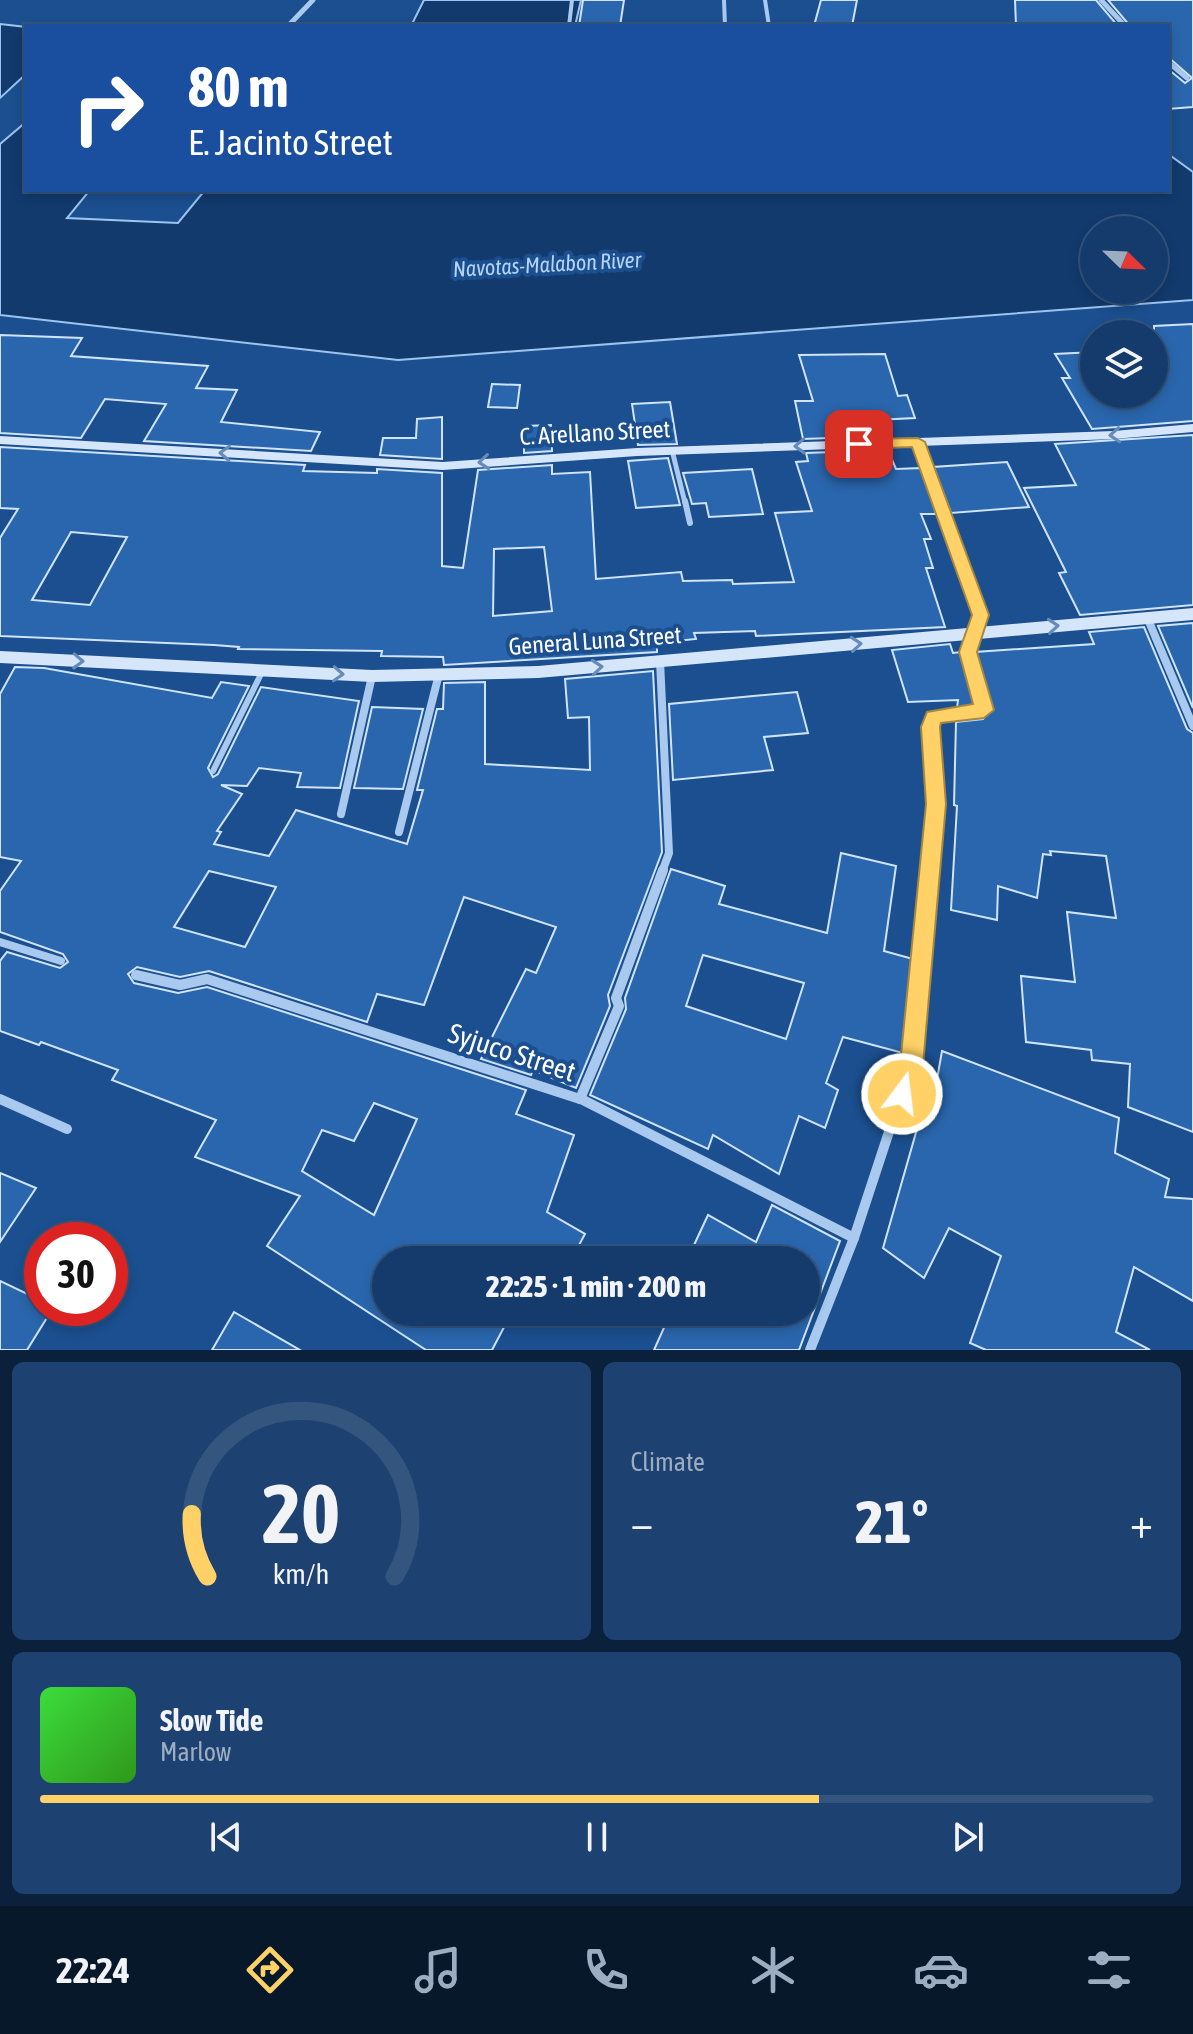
<!DOCTYPE html>
<html lang="en">
<head>
<meta charset="utf-8">
<style>
	:root { --surface:#143b6b; --page:#1d4271; --text:#f1f3f6; --muted:#9dadc1; --line:#33557e; --accent:#ffd166 }
	body { margin:0; font-family:"Asap Condensed",sans-serif; background:var(--page); color:var(--text); height:100vh; display:flex; flex-direction:column; font-size:30px; white-space:nowrap }
	* { box-sizing:border-box; margin:0 }
	p { font-size:26px; color:var(--muted) }
	.icon { flex:none; width:44px; height:44px; fill:none; stroke:currentColor; stroke-width:2; stroke-linecap:round; stroke-linejoin:round }
	.map { position:relative; height:1350px; overflow:hidden }
	.details { display:flex; flex-direction:column; gap:12px; padding:12px; background:#0b203b; flex:1 }
	.details>* { flex:none }
	.banner { position:absolute; left:24px; top:24px; width:1146px; height:168px; border-radius:0px; box-shadow:0 4px 12px #0003,0 0 0 2px var(--line); background:#1a4fa0; color:#fff; overflow:hidden }
	.needle { width:52px; rotate:113deg }
	.controls { position:absolute; left:1080px; top:216px; display:grid; gap:16px }
	.controls a { display:grid; place-items:center; width:88px; height:88px; border-radius:50%; background:var(--surface); box-shadow:0 4px 12px #0003,0 0 0 2px var(--line); font-size:40px }
	.speed { position:absolute; left:24px; top:1222px; display:flex; gap:16px; font-size:40px; font-weight:700; text-align:center }
	.speed>* { display:grid; place-content:center; width:104px; height:104px; border-radius:50%; background:var(--surface); box-shadow:0 4px 12px #0003,0 0 0 2px var(--line); line-height:1 }
	.speed .limit { border:12px solid #d22; background:#fff; color:#111 }
	.pin { position:absolute; display:grid; place-items:center; width:68px; height:68px; color:#fff; margin:-34px; border-radius:16px; box-shadow:0 4px 12px #0006 }
	.me { position:absolute; width:88px; margin:-44px; rotate:15deg; stroke-linejoin:round; filter:drop-shadow(0 0 6px #0008) }
	.turn { display:flex; align-items:center; gap:28px; height:168px; padding:0 32px; font-size:36px }
	.turn .icon { width:104px; height:104px; stroke-width:2.5 }
	.turn b { display:block; font-size:56px; line-height:68px }
	.big { font-size:60px; font-weight:800; line-height:1.1 }
	.details .card { flex:1; display:flex; flex-direction:column; justify-content:center; gap:12px; min-width:0; padding:0 28px; border-radius:12px; background:var(--page) }
	.details .dial { align-items:center; gap:0 }
	.dial svg { height:208px; overflow:visible; fill:none; stroke:var(--line); stroke-width:7; stroke-linecap:round; text-anchor:middle }
	.dial text { fill:var(--text); stroke:none }
	.song { display:flex; align-items:center; gap:24px }
	.cover { width:96px; height:96px; border-radius:12px; background:linear-gradient(135deg,hsl(120 70% 55%),hsl(110 70% 35%)) }
	.played { height:8px; border-radius:4px; background:linear-gradient(90deg,var(--accent) 70%,var(--line) 70%) }
	.keys { display:flex; justify-content:space-around; direction:ltr }
	.heat { display:flex; justify-content:space-between; align-items:center; font-size:44px; direction:ltr }
	.details .tiles { flex:1; display:grid; gap:12px; grid-template-columns:1fr 1fr }
	.card:last-child { grid-column:span 2 }
	.trip { position:absolute; left:372px; top:1246px; width:448px; height:80px; border-radius:40px; background:var(--surface); box-shadow:0 4px 12px #0003,0 0 0 2px var(--line); font-weight:800; line-height:80px; text-align:center }
	.menu { display:flex; height:128px; justify-content:space-around; align-items:center; background:#08182b; color:var(--muted) }
	.menu .icon { width:56px; height:56px }
	.menu .on { color:var(--accent) }
	.menu b { font-size:36px; color:var(--text) }
	.map>svg:first-child { display:block }
</style>
</head>
<body>
<div class="map">
<svg width="1193" height="1350" viewBox="0 0 1193 1350">
	<rect width="100%" height="100%" fill="#1b4f8f"/>
	<g fill="#123a6d" stroke="#9cc4f0" stroke-width="2" fill-rule="evenodd">
		<polygon points="424,0 581,0 575,26 411,26"/>
		<polygon points="0,24 26,27 26,74 0,98"/>
		<path d="M26,122V190H90L67,218L178,223L205,190H1168V154L1193,172V300L398,360L0,315V144ZM1094,230H1154V290H1094Z"/>
	</g>
	<g fill="#2a66ad" stroke="#cfe3fa" stroke-width="2" fill-rule="evenodd">
		<polygon points="583,0 624,0 620,26 579,26"/>
		<polygon points="821,0 857,0 852,26 814,26"/>
		<polygon points="1015,0 1096,0 1118,26 1016,26"/>
		<polygon points="1108,0 1193,0 1193,107 1168,109 1168,69 1185,83 1192,78 1168,57 1168,26 1130,26"/>
		<polygon points="1193,324 1193,421 1092,429 1062,378 1070,378 1055,354 1094,352 1094,394 1154,394 1154,326"/>
		<polygon points="0,335 82,338 71,356 208,366 196,388 237,390 221,422 320,432 311,451 144,441 166,404 105,399 81,438 0,433"/>
		<polygon points="885,354 898,396 907,395 915,418 876,420 883,436 803,439 795,401 813,401 799,355"/>
		<polygon points="492,384 520,385 517,408 488,407"/>
		<polygon points="670,402 677,444 638,445 632,404"/>
		<polygon points="442,417 442,459 380,455 383,438 416,438 417,419"/>
		<polygon points="551,425 552,451 524,453 524,426"/>
		<polygon points="1193,435 1193,605 1080,615 1059,573 1066,572 1024,488 1076,485 1055,444"/>
		<path d="M0,447L305,465L303,471L377,473V469L442,473V566L463,568L478,470L552,465V474L590,472L596,579L681,572L683,581L732,580L733,584L794,582L775,513L812,511L796,462L808,461L806,453L888,450L896,469L921,468L932,499L936,514H921L931,539H924L933,568H926L945,627L756,636L755,631L694,633L696,639L657,643V652L444,665L443,657L381,656L382,651L238,649L239,647L214,645L0,636V538L18,509L0,508ZM71,532L127,537L90,605L32,600ZM544,547L552,611L493,616L494,549Z"/>
		<polygon points="668,458 680,505 636,508 628,461"/>
		<polygon points="1007,462 1029,507 951,513 933,467"/>
		<polygon points="752,469 763,514 709,517 706,503 692,504 683,473"/>
		<polygon points="1193,623 1193,708 1158,626"/>
		<polygon points="1144,627 1187,729 1193,733 1193,1132 1128,1107 1130,1064 1092,1060 1091,1050 1026,1042 1021,976 1075,982 1067,912 1116,918 1106,856 1050,851 1051,855 1043,854 1037,898 998,886 997,920 951,910 957,806 954,805 956,722 983,719 992,706 975,652 1094,644 1089,632"/>
		<polygon points="950,644 953,653 961,652 976,706 957,708 958,700 908,702 892,650"/>
		<path d="M15,667L44,668L212,698L221,682L249,686L208,768L213,777L218,774L261,687L359,701L340,788L297,787L301,773L259,768L247,786L221,785L242,794L217,831L221,832L214,844L269,856L296,810L407,844L423,790H417L437,709H443L444,683L485,682V764L590,770L589,717L568,718L565,679L653,671L662,852L608,995L610,1006L576,1088L533,1070L531,1075L481,1059L526,969L536,973L556,927L464,897L424,1005L377,994L367,1022L209,971L180,977L137,967L128,974L134,983L178,993L207,987L526,1090L516,1114L574,1135L547,1212L585,1234L571,1260H386V1312H512L492,1350H426L267,1246L300,1196L195,1157L216,1120L112,1080L118,1070L41,1042L39,1045L0,1031V961L7,952L60,968L68,962L63,954L0,932V891L21,861L0,857V694ZM209,871L276,887L245,947L174,927ZM374,1103L417,1119L374,1215L302,1171L322,1130L354,1141Z"/>
		<polygon points="797,692 808,733 764,737 773,770 673,780 669,704"/>
		<polygon points="372,707 423,709 403,789 354,788"/>
		<path d="M841,853L896,866L884,951L913,959L903,1053L843,1037L826,1083L838,1090L825,1128L799,1116L779,1174L713,1135L708,1149L590,1095L626,1009L625,998L671,869L725,886L719,904L827,933ZM703,955L804,983L786,1039L686,1006Z"/>
		<polygon points="942,1051 1119,1118 1115,1153 1169,1179 1165,1197 1193,1199 1193,1301 1134,1267 1116,1332 1150,1350 986,1350 970,1343 1001,1256 949,1228 924,1278 883,1248 921,1115 930,1119"/>
		<polygon points="0,1173 36,1188 0,1242"/>
		<polygon points="772,1205 840,1241 799,1350 654,1350 671,1312 806,1312 806,1260 687,1260 708,1215 756,1242"/>
		<polygon points="0,1281 42,1301 42,1308 53,1308 27,1350 0,1350"/>
		<polygon points="234,1312 300,1350 212,1350"/>
	</g>
	<g fill="none" stroke-linecap="round" stroke-linejoin="round">
		<g stroke="#a9c9ee" stroke-width="4">
			<polyline points="724,0 725,26"/>
			<polyline points="765,0 769,26"/>
			<polyline points="569,26 572,0"/>
		</g>
		<polyline stroke="#a9c9ee" stroke-width="5" points="672,450 685,503"/>
		<g stroke="#a9c9ee" stroke-width="6">
			<polyline points="685,501 690,523"/>
			<polyline points="213,771 263,670"/>
		</g>
		<polyline stroke="#a9c9ee" stroke-width="8" points="0,942 61,961"/>
		<g stroke="#a9c9ee" stroke-width="5">
			<polyline points="1101,0 1125,26"/>
			<polyline points="288,26 313,0"/>
			<polyline points="1168,62 1187,78"/>
		</g>
		<polyline stroke="#a9c9ee" stroke-width="6" points="918,442 940,503"/>
		<g stroke="#a9c9ee" stroke-width="8">
			<polyline points="1147,617 1193,726"/>
			<polyline points="660,661 669,853 662,872"/>
			<polyline points="341,814 372,676"/>
			<polyline points="399,832 439,674"/>
			<polyline points="929,872 936,804 930,727 933,717 980,713 985,706 968,652 980,615 939,501"/>
		</g>
		<g stroke="#a9c9ee" stroke-width="10">
			<polyline points="136,975 180,985 207,979 583,1100 854,1238"/>
			<polyline points="0,1099 67,1129"/>
			<polyline points="580,1099 619,1006 616,998 663,870"/>
			<polyline points="810,1350 854,1238 911,1065 930,870"/>
		</g>
		<g fill="#d6e6fa" fill-rule="evenodd">
			<polygon points="1193,424 1193,432 1114,439 637,456 443,470 0,444 0,436 443,462 637,448 1114,431"/>
			<polygon points="1193,608 1193,620 538,678 372,682 0,663 0,651 372,670 538,666"/>
		</g>
	</g>
	<defs><path id="oneway-chevron" d="M-2-3.5L2.5 0L-2 3.5" fill="none" stroke-width="1.6" stroke-linecap="round" stroke-linejoin="round" transform="scale(2)"/></defs>
	<g stroke="#668bba">
		<use href="#oneway-chevron" transform="translate(1115 435) rotate(176)"/>
		<use href="#oneway-chevron" transform="translate(800 446) rotate(178)"/>
		<use href="#oneway-chevron" transform="translate(225 453) rotate(-177)"/>
		<use href="#oneway-chevron" transform="translate(484 462) rotate(175)"/>
		<use href="#oneway-chevron" transform="translate(1053 626) rotate(-5)"/>
		<use href="#oneway-chevron" transform="translate(856 644) rotate(-5)"/>
		<use href="#oneway-chevron" transform="translate(78 661) rotate(2)"/>
		<use href="#oneway-chevron" transform="translate(597 667) rotate(-5)"/>
		<use href="#oneway-chevron" transform="translate(338 674) rotate(3)"/>
	</g>
	<polygon fill="#ffd166" stroke="#a68842" stroke-width="2" points="918,438 925,442 989,615 977,652 994,710 984,718 941,723 940,727 946,804 923,1065 910,1102 902,1106 893,1102 890,1094 900,1065 926,804 921,727 927,712 973,704 959,652 972,615 912,447 859,449 851,444 859,439"/>
	<g text-anchor="middle" stroke-width="8" stroke-linejoin="round" paint-order="stroke">
		<g font-size="22" font-style="italic" fill="#b5d3f5" stroke="#1b4f8f">
			<text transform="translate(547 264) rotate(-3)" y="8">Navotas-Malabon River</text>
		</g>
		<g font-size="24" fill="#fff" stroke="#1b4f8f">
			<text transform="translate(595 433) rotate(-3)" y="8">C. Arellano Street</text>
			<text transform="translate(595 641) rotate(-4)" y="8">General Luna Street</text>
		</g>
		<g font-size="28" fill="#fff" stroke="#1b4f8f">
			<text transform="translate(512 1052) rotate(18)" y="10">Syjuco Street</text>
		</g>
	</g>
</svg>
<div class="controls">
<a><svg class="needle" viewBox="-14 -14 28 28"><path d="M0-13l5 13h-10z" fill="#e53935"/><path d="M0 13l5-13h-10z" fill="#9dadc1"/></svg></a>
<a><svg class="icon" aria-label="layers" viewBox="0 0 24 24"><path d="M12 4l9 5-9 5-9-5zM3 14l9 5 9-5"/></svg></a>
</div>
<div class="speed"><div class="limit">30</div></div>
<div class="pin" style="left:859px;top:444px;background:#d93025"><svg class="icon" aria-label="arrive" viewBox="0 0 24 24"><path d="M6 21V4h12l-3 4 3 4H6"/></svg></div>
<svg class="me" style="left:902px;top:1094px" viewBox="-20 -20 40 40"><circle r="17" fill="#ffd166" stroke="#fff" stroke-width="3"/><path d="M0-11L8 9 0 5-8 9z" fill="#fff"/></svg>
<div class="trip">22:25 · 1 min · 200 m</div>
<div class="banner">
<div class="turn"><svg class="icon" aria-label="right" viewBox="0 0 24 24"><path d="M7 20v-9h11M14 6l5 5-5 5"/></svg><div><b>80 m</b>E. Jacinto Street</div></div>
</div>
</div>
<section class="details">
<div class="tiles">
<div class="card dial"><svg viewBox="0 0 100 80">
<path d="M14 69A42 42 0 1 1 86 69"/>
<path d="M14 69A42 42 0 0 1 8 45" stroke="#ffd166"/>
<text x="50" y="56" font-size="32" font-weight="700">20</text>
<text x="50" y="72" font-size="11">km/h</text>
</svg></div>
<div class="card"><p>Climate</p>
<div class="heat"><a>−</a><b class="big">21°</b><a>+</a></div>
</div>
<div class="card">
<div class="song"><i class="cover"></i><div><b>Slow Tide</b><p>Marlow</p></div></div>
<div class="played"></div>
<div class="keys"><svg class="icon" aria-label="previous" viewBox="0 0 24 24"><path d="M18 5L8 12l10 7zM5 5v14"/></svg><svg class="icon" aria-label="pause" viewBox="0 0 24 24"><path d="M8 5v14M16 5v14"/></svg><svg class="icon" aria-label="next" viewBox="0 0 24 24"><path d="M6 5l10 7-10 7zM19 5v14"/></svg></div>
</div>
</div>
</section>
<nav class="menu">
<b>22:24</b>
<svg class="icon on" aria-label="directions" viewBox="0 0 24 24"><path d="M12 3l9 9-9 9-9-9zM9 14v-3h6M13 9l2 2-2 2"/></svg>
<svg class="icon" aria-label="music" viewBox="0 0 24 24"><path d="M9 18V5l10-2v13"/><circle cx="6" cy="18" r="3"/><circle cx="16" cy="16" r="3"/></svg>
<svg class="icon" aria-label="phone" viewBox="0 0 24 24"><path d="M5 4h4l2 5-3 2q2 4 5 5l2-3 5 2v4C11 20 4 13 5 4z"/></svg>
<svg class="icon" aria-label="climate" viewBox="0 0 24 24"><path d="M12 3v18M4 7l16 10M4 17L20 7"/></svg>
<svg class="icon" aria-label="car" viewBox="0 0 24 24"><path d="M5 17H2v-5l4-1 3-4h7l3 4 3 1v5h-3M9 17h6M6 11h13"/><circle cx="7" cy="17" r="2"/><circle cx="17" cy="17" r="2"/></svg>
<svg class="icon" aria-label="filters" viewBox="0 0 24 24"><path d="M4 7h16M4 17h16"/><circle cx="9" cy="7" r="2"/><circle cx="15" cy="17" r="2"/></svg>
</nav>
</body>
</html>
